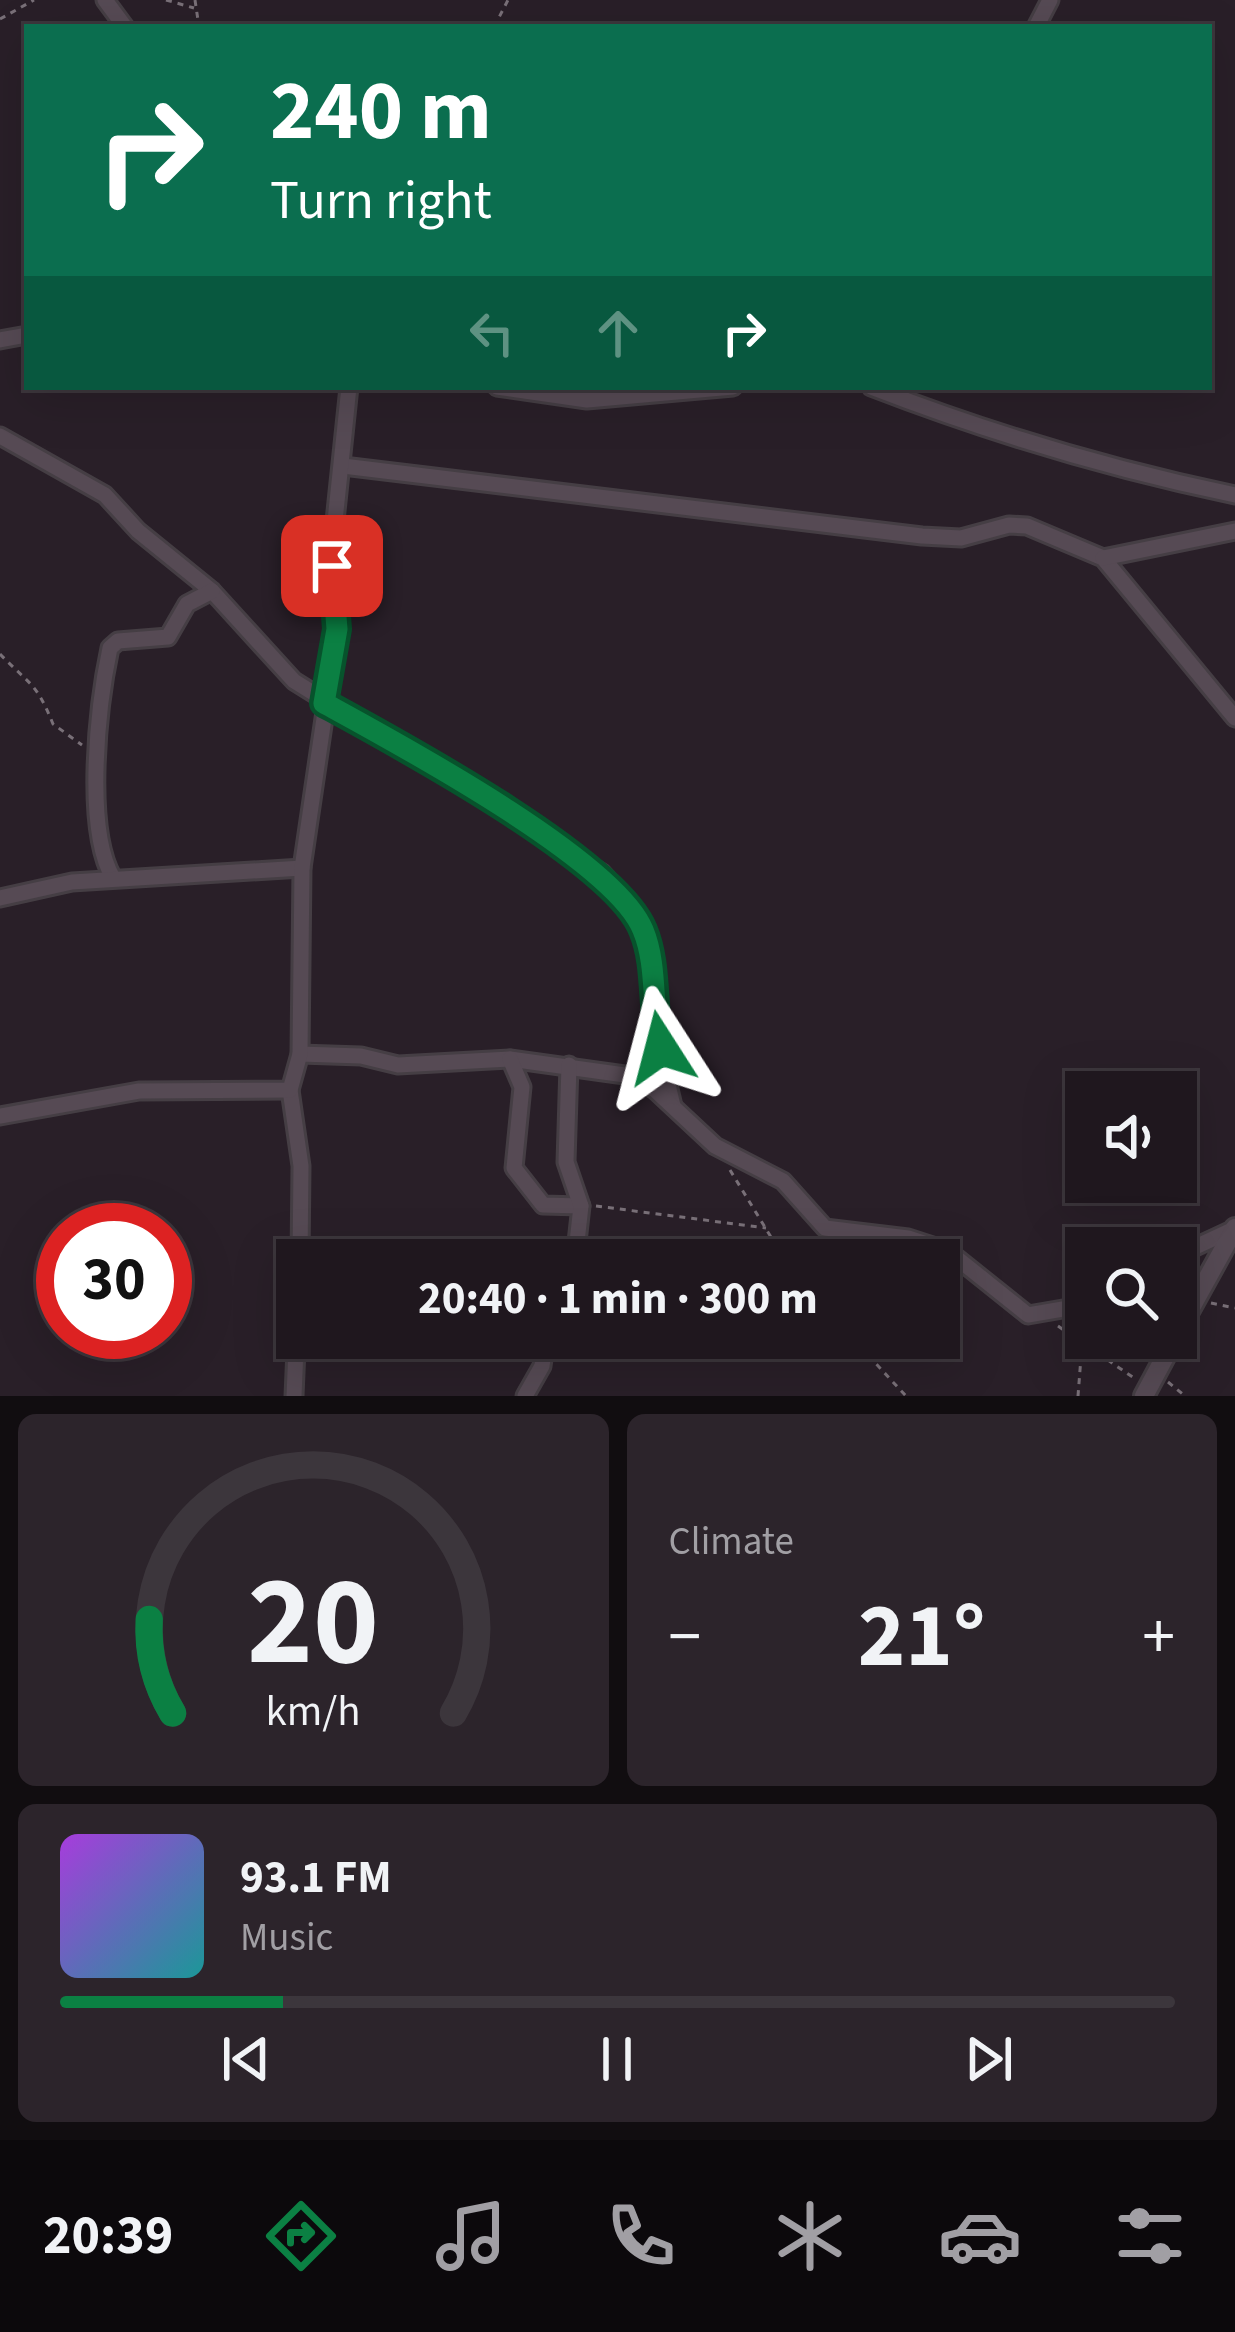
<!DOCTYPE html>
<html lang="en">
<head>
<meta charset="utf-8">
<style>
	:root { --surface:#1f171e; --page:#2c242b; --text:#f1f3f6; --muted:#a19fa4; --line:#3c363c; --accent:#0b8043 }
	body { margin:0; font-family:"Source Sans 3",sans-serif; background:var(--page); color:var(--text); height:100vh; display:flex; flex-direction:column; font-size:45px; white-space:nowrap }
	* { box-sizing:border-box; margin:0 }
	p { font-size:39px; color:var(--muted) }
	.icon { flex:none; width:66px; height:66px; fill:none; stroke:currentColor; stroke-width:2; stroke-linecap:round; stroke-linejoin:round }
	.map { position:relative; height:1396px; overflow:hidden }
	.details { display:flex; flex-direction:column; gap:18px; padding:18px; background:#110d10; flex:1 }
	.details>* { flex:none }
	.guide { position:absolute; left:24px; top:24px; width:1188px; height:366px; border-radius:0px; box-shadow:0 12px 48px #0002,0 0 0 3px var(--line); background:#0b6e4f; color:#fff; overflow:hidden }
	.buttons { position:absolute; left:1065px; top:1071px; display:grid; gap:24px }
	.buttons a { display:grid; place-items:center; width:132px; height:132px; border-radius:0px; background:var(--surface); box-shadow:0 12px 48px #0002,0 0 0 3px var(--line); font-size:60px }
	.speed { position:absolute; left:36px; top:1203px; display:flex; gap:24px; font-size:60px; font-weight:700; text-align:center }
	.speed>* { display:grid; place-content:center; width:156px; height:156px; border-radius:50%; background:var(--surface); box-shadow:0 12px 48px #0002,0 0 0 3px var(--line); line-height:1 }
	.speed .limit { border:18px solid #d22; background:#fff; color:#111 }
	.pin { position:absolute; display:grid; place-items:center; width:102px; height:102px; color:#fff; margin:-51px; border-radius:24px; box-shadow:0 6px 18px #0006 }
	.me { position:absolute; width:132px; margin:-66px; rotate:351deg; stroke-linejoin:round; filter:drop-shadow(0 0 9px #0008) }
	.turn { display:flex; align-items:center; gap:42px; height:252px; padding:0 48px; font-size:54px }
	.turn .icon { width:156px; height:156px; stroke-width:2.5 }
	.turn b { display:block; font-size:84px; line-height:102px }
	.lanes { display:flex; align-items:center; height:114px; padding:0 48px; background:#0003; justify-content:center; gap:60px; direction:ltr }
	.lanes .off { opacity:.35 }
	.big { font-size:90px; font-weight:700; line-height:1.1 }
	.details .widget { flex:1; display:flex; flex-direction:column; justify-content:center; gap:18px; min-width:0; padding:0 42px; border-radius:18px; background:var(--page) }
	.details .dial { align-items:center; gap:0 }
	.dial svg { height:312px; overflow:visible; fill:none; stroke:var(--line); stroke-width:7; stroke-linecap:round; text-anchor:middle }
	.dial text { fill:var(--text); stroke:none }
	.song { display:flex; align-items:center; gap:36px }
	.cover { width:144px; height:144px; border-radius:18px; background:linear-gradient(135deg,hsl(280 70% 55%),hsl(180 70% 35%)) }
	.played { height:12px; border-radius:6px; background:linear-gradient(90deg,var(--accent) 20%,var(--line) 20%) }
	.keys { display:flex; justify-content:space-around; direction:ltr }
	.heat { display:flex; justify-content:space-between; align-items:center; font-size:66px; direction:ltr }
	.details .tiles { flex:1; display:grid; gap:18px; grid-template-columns:1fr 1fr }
	.widget:last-child { grid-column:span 2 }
	.trip { position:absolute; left:276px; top:1239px; width:684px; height:120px; border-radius:0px; background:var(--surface); box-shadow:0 12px 48px #0002,0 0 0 3px var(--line); font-weight:700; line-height:120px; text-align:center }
	.tabs { display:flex; height:192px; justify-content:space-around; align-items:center; background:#0c090c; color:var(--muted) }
	.tabs .icon { width:84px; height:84px }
	.tabs .selected { color:var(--accent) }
	.tabs b { font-size:54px; color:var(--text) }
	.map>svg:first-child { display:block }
</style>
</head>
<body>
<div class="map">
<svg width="1235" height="1396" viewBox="0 0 1235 1396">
	<rect width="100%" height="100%" fill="#291f28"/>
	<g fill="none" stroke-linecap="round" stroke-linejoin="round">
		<g stroke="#453e44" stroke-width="21">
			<g id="minor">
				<polyline points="105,0 125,27"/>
				<polyline points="1036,27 1050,0"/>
				<polyline points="0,340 27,335"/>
				<polyline points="497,387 587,400 733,387"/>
				<path d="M871,387C990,433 1110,469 1235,495"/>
				<path d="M0,436L105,495L138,531L212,591L294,681L602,873C654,929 644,943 653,1012C657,1043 666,1075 673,1106"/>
				<polyline points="343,466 922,536 961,538 1009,525 1027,526 1103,558 1235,718"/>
				<polyline points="1103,558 1235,531"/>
				<path d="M113,878C84,828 98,704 110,648L118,641L168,637L187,604L212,591"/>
				<polyline points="0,898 72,882 302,868"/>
				<polyline points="300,1054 361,1056 398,1065 510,1059 632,1076 655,1090 715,1146 783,1181 825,1228 908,1238 948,1251 1028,1315 1086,1305"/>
				<polyline points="510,1059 522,1087 514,1168 543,1205 581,1206"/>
				<polyline points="569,1065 566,1162 581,1206 575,1260"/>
				<polyline points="290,1090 301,1166 300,1260"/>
				<polyline points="0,1116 139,1091 290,1090 300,1054 302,868 337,630 333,540 349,387"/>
				<polyline points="1176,1256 1234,1229"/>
				<polyline points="294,1396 297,1326"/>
				<polyline points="525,1396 542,1366 546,1338"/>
			</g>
		</g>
		<g stroke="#453e44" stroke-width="24">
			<g id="tertiary">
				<polyline points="1176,1335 1235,1228"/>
				<polyline points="1144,1396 1175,1338"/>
			</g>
		</g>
		<g stroke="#797078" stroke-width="3" stroke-dasharray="6 6" stroke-linecap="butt">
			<polyline points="166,0 194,8"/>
			<polyline points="195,0 199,27"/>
			<polyline points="0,19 34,0"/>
			<polyline points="494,27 508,0"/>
			<path d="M0,654C31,686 36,682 53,724L82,745"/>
			<polyline points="730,1170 785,1260"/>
			<polyline points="596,1206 766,1228"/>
			<polyline points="1211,1303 1235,1308"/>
			<polyline points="1058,1326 1134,1378"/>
			<polyline points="852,1338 906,1396"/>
			<polyline points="1168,1382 1185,1396"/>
			<polyline points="1078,1396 1082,1344"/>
		</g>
		<use href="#minor" stroke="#564a54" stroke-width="15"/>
		<use href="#tertiary" stroke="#564a54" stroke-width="18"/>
	</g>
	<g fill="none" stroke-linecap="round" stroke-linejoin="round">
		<g stroke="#07532c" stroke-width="30">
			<path id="route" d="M332,566L337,629L324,703C397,743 615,860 643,930C658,966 651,1009 661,1048"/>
		</g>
		<use href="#route" stroke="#0b8043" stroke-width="21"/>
	</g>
</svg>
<div class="buttons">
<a><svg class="icon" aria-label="sound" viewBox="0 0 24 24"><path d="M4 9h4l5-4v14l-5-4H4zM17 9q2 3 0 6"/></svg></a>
<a><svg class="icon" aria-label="search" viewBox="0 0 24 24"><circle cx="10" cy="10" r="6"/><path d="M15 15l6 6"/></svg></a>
</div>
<div class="speed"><div class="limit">30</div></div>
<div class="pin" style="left:332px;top:566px;background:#d93025"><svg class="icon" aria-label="arrive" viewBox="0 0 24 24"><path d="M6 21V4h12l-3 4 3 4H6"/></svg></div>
<svg class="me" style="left:661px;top:1048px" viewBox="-20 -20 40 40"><path d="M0-17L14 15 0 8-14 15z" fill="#0b8043" stroke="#fff" stroke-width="4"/></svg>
<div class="trip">20:40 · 1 min · 300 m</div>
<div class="guide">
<div class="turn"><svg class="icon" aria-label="right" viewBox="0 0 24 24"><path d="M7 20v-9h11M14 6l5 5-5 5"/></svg><div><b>240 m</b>Turn right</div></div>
<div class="lanes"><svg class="icon off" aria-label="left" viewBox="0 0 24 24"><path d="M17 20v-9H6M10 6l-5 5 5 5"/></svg><svg class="icon off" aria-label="ahead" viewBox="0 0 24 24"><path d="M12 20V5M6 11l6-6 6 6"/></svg><svg class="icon" aria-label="right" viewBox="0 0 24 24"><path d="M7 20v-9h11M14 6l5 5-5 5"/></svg></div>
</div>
</div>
<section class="details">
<div class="tiles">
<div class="widget dial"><svg viewBox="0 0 100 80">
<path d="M14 69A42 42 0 1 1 86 69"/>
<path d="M14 69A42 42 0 0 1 8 45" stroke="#0b8043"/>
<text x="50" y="56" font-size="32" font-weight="700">20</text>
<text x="50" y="72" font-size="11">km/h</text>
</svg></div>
<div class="widget"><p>Climate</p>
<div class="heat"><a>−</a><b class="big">21°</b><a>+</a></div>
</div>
<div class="widget">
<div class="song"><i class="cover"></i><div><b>93.1 FM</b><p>Music</p></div></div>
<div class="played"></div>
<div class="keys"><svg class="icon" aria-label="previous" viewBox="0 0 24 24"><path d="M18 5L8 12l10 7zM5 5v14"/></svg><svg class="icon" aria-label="pause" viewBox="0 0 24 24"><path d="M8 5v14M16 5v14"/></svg><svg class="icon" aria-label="next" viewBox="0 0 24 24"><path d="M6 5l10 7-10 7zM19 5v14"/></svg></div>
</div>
</div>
</section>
<nav class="tabs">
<b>20:39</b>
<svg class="icon selected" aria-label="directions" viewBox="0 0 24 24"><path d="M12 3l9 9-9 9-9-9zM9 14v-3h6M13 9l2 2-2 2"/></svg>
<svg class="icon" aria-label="music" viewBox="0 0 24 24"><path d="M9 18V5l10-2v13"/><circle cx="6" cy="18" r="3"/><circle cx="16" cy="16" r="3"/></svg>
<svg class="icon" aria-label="phone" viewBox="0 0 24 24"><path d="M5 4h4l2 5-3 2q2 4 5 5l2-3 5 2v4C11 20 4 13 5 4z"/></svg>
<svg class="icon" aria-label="climate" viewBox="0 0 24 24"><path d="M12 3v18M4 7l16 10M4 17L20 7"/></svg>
<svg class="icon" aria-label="car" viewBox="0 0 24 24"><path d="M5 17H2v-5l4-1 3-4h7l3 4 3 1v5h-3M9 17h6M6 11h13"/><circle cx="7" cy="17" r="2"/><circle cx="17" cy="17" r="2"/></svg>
<svg class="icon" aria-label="filters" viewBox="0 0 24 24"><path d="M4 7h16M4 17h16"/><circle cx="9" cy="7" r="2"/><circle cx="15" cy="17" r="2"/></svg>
</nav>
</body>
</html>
